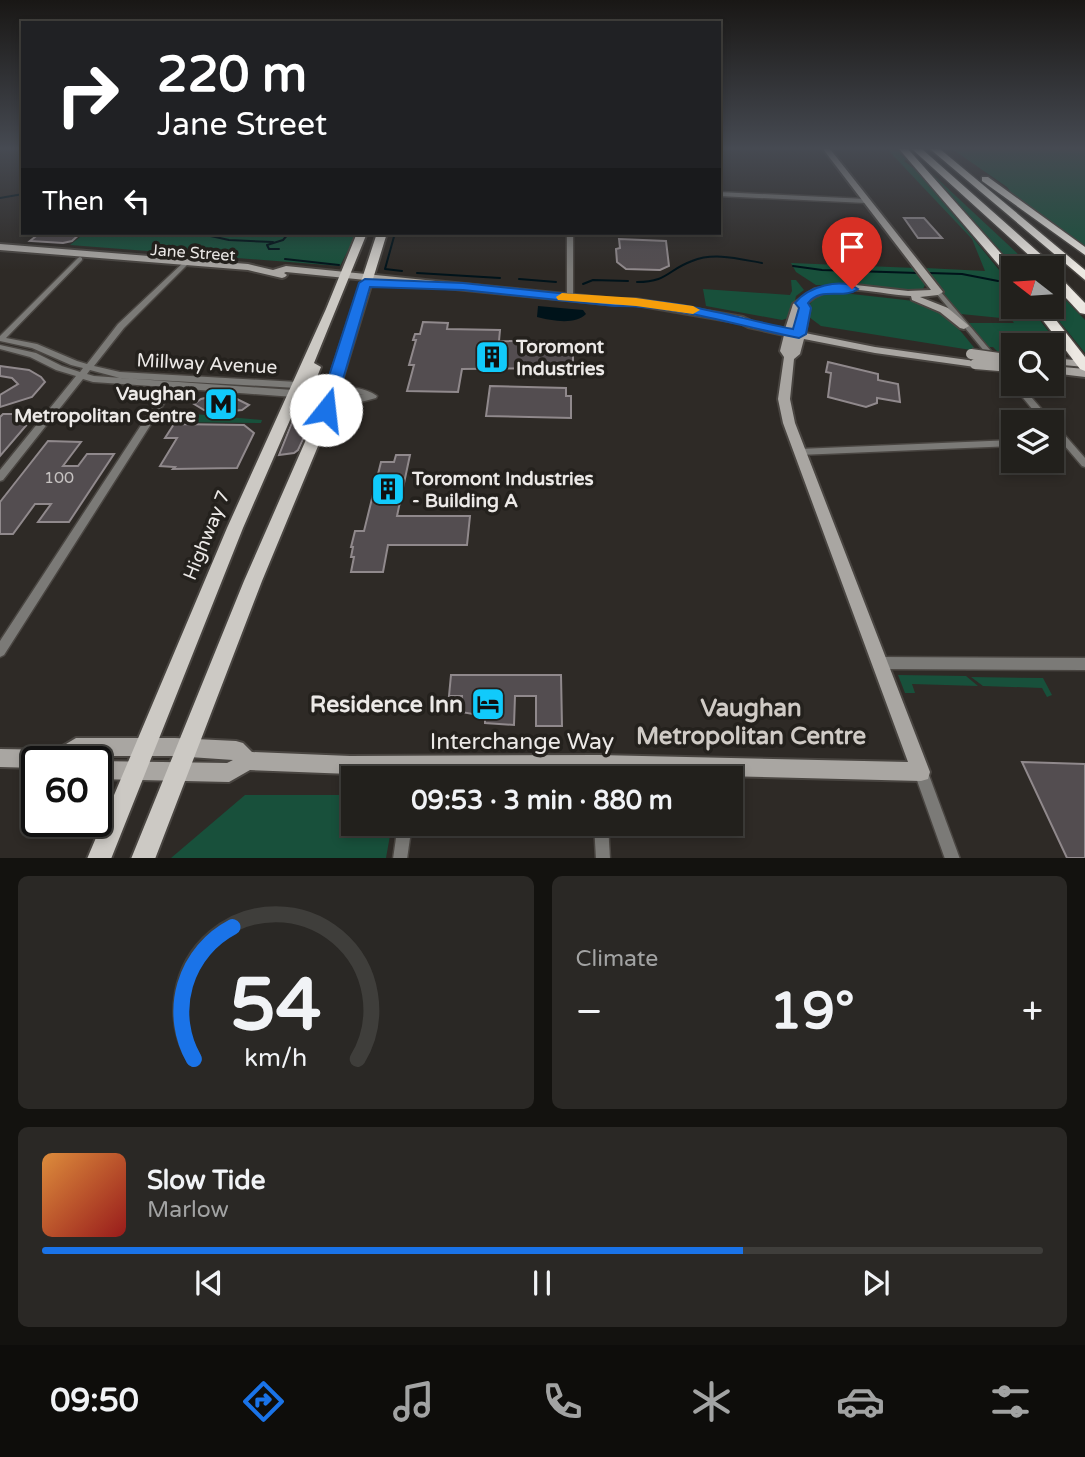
<!DOCTYPE html>
<html lang="en">
<head>
<meta charset="utf-8">
<style>
	:root { --surface:#22201c; --page:#2a2825; --text:#f1f3f6; --muted:#a2a3a3; --line:#3f3e3b; --accent:#1a73e8 }
	body { margin:0; font-family:"Varela Round",sans-serif; background:var(--page); color:var(--text); height:100vh; display:flex; flex-direction:column; font-size:26px; white-space:nowrap }
	* { box-sizing:border-box; margin:0 }
	p { font-size:23px; color:var(--muted) }
	.icon { flex:none; width:38px; height:38px; fill:none; stroke:currentColor; stroke-width:2; stroke-linecap:round; stroke-linejoin:round }
	.map { position:relative; height:858px; overflow:hidden }
	.details { display:flex; flex-direction:column; gap:18px; padding:18px; background:#13120f; flex:1 }
	.details>* { flex:none }
	.hud { position:absolute; left:21px; top:21px; width:700px; height:214px; border-radius:0px; box-shadow:0 4px 10px #0003,0 0 0 2px var(--line); background:#202124; color:#fff; overflow:hidden }
	.needle { width:46px; rotate:287deg }
	.controls { position:absolute; left:1001px; top:256px; display:grid; gap:14px }
	.controls a { display:grid; place-items:center; width:63px; height:63px; border-radius:0px; background:var(--surface); box-shadow:0 4px 10px #0003,0 0 0 2px var(--line); font-size:35px }
	.speed { position:absolute; left:21px; top:746px; display:flex; gap:14px; font-size:35px; font-weight:700; text-align:center }
	.speed>* { display:grid; place-content:center; width:91px; height:91px; border-radius:50%; background:var(--surface); box-shadow:0 4px 10px #0003,0 0 0 2px var(--line); line-height:1 }
	.speed .limit { border:4px solid #111; border-radius:10px; background:#fff; color:#111 }
	.pin { position:absolute; display:grid; place-items:center; width:60px; height:60px; color:#fff; margin:-72px -30px; border-radius:50% 50% 50% 0; rotate:-45deg; box-shadow:0 0 7px #0007 }
	.pin .icon { rotate:45deg }
	.me { position:absolute; width:77px; margin:-38px; rotate:16deg; stroke-linejoin:round; filter:drop-shadow(0 0 5px #0008) }
	.turn { display:flex; align-items:center; gap:24px; height:147px; padding:0 21px; font-size:32px }
	.turn .icon { width:91px; height:91px; stroke-width:2.5 }
	.turn b { display:block; font-size:49px; line-height:60px }
	.then { display:flex; align-items:center; height:66px; padding:0 21px; background:#0003; gap:14px; font-size:26px }
	.big { font-size:52px; font-weight:800; line-height:1.1 }
	.details .widget { flex:1; display:flex; flex-direction:column; justify-content:center; gap:10px; min-width:0; padding:0 24px; border-radius:10px; background:var(--page) }
	.details .dial { align-items:center; gap:0 }
	.dial svg { height:182px; overflow:visible; fill:none; stroke:var(--line); stroke-width:7; stroke-linecap:round; text-anchor:middle }
	.dial text { fill:var(--text); stroke:none }
	.song { display:flex; align-items:center; gap:21px }
	.cover { width:84px; height:84px; border-radius:10px; background:linear-gradient(135deg,hsl(30 70% 55%),hsl(0 70% 35%)) }
	.played { height:7px; border-radius:4px; background:linear-gradient(90deg,var(--accent) 70%,var(--line) 70%) }
	.keys { display:flex; justify-content:space-around; direction:ltr }
	.heat { display:flex; justify-content:space-between; align-items:center; font-size:38px; direction:ltr }
	.details .tiles { flex:1; display:grid; gap:18px; grid-template-columns:1fr 1fr }
	.widget:last-child { grid-column:span 2 }
	.trip { position:absolute; left:341px; top:766px; width:402px; height:70px; border-radius:0px; background:var(--surface); box-shadow:0 4px 10px #0003,0 0 0 2px var(--line); font-weight:800; line-height:70px; text-align:center }
	.dock { display:flex; height:112px; justify-content:space-around; align-items:center; background:#0e0d0b; color:var(--muted) }
	.dock .icon { width:49px; height:49px }
	.dock .selected { color:var(--accent) }
	.dock b { font-size:32px; color:var(--text) }
	.map>svg:first-child { display:block }
</style>
</head>
<body>
<div class="map">
<svg width="1085" height="859" viewBox="0 0 1085 859">
	<rect width="100%" height="100%" fill="#2e2a26"/>
	<g fill="#18503b">
		<polygon points="887,149 898,149 907,159 904,161 919,172 1013,287 1013,306 1029,306 1062,349 1059,354 1052,354 1052,345 1013,345 1013,354 999,353 993,347 987,347 965,323 1014,323 1011,319 961,314 957,312 925,268 985,271 972,239"/>
		<polygon points="952,149 1085,149 1085,246 1012,194 1007,187"/>
		<polygon points="928,170 1033,268 1016,268"/>
		<polygon points="85,233 357,233 340,266 70,245"/>
		<polygon points="791,263 916,268 926,283 923,289 915,290 816,285 796,272"/>
		<polygon points="791,280 796,280 804,290 796,296 791,317 782,320 706,306 703,289 790,295 792,291"/>
		<polygon points="1052,286 1085,320 1085,353 1047,306 1052,306"/>
		<path d="M834,292L923,302C948,313 962,333 977,351L821,326L809,317L810,304L816,296Z"/>
		<polygon points="183,413 262,420 261,423 167,422"/>
		<polygon points="898,675 966,676 978,686 912,684 915,693 905,693"/>
		<polygon points="971,677 1043,678 1052,695 1047,697 1042,688 983,686"/>
		<polygon points="245,795 353,795 354,824 392,824 386,858 171,858"/>
	</g>
	<path fill="#00131a" d="M538,306L583,310L586,314C576,325 552,321 537,317Z"/>
	<g fill="none" stroke-linecap="round" stroke-linejoin="round">
		<g stroke="#00131a" stroke-width="2">
			<polyline points="0,198 23,194"/>
			<polyline points="197,233 229,240 273,242"/>
			<polyline points="395,233 385,269 402,271"/>
			<polyline points="279,249 269,249 267,245 283,240 289,233"/>
			<polyline points="285,259 339,265"/>
			<polyline points="793,266 822,270 918,273"/>
			<polyline points="417,273 500,278"/>
			<polyline points="929,273 962,274 998,281"/>
			<polyline points="519,279 556,282"/>
			<path d="M637,282C668,282 667,270 692,261C714,252 739,259 762,263"/>
			<polyline points="583,284 593,280 628,281"/>
		</g>
	</g>
	<g fill="#534d50" stroke="#90898c" stroke-width="2">
		<polygon points="904,218 924,218 942,238 918,238"/>
		<polygon points="40,233 81,233 72,241 63,243 30,241"/>
		<polygon points="619,239 666,241 669,266 660,270 626,269 617,262 616,249 620,248"/>
		<polygon points="423,322 448,323 447,329 500,330 499,341 573,342 573,368 462,369 458,392 407,391 414,365 409,365 416,340 413,340 415,334 420,334"/>
		<polygon points="828,362 878,374 878,380 898,384 900,402 877,398 877,403 866,407 828,397 831,373 826,372"/>
		<polygon points="0,366 29,370 41,377 45,382 32,397 0,407 0,395 18,384 12,378 0,376"/>
		<polygon points="490,386 566,388 566,396 571,396 571,418 486,416"/>
		<polygon points="209,397 235,398 249,405 242,410 223,412 204,410 194,404 201,399"/>
		<polygon points="3,414 36,414 0,456 0,417"/>
		<polygon points="295,415 311,417 312,420 298,450 294,453 279,455"/>
		<polygon points="174,424 244,425 254,433 237,468 173,469 175,467 160,466 177,438 165,438"/>
		<polygon points="48,441 81,442 63,466 78,466 87,454 114,454 69,522 38,522 51,504 35,504 13,534 0,534 0,502"/>
		<polygon points="396,455 410,455 397,516 470,516 467,545 388,545 383,572 351,572 354,557 351,557 353,547 351,547 355,531 364,531 381,462 394,462"/>
		<polygon points="451,675 561,675 562,726 536,726 536,696 515,696 514,725 485,723 485,716 461,712 462,696 449,696"/>
		<polygon points="1022,762 1085,764 1085,858 1067,858"/>
	</g>
	<g fill="none" stroke-linecap="round" stroke-linejoin="round">
		<g stroke="#494541" stroke-width="3">
			<g id="street">
				<polygon points="719,192 866,199 869,201 866,203 719,196"/>
				<polygon points="567,233 573,233 573,298 570,300 567,298"/>
				<path d="M80,257L82,258V260L6,338L37,344L77,361L87,364L118,324L185,261H189V263L124,328L94,366L120,372L332,384C347,387 365,387 377,396L376,398L361,402L174,388L4,655L0,657V641L166,387L93,382L83,379L3,480L0,481V470L76,376L56,370L30,357L0,349V345L36,353L62,366L80,372L83,368L71,365L32,348L0,341V336L78,258ZM90,370L120,378L332,390L364,395L94,376L87,374Z"/>
				<polygon points="938,290 940,291 1013,377 1013,383 1019,383 1051,420 1052,422 1052,423 1052,422 1043,422 936,293 936,291"/>
				<polygon points="1052,423 1055,424 1085,458 1085,467 1082,466 1052,431"/>
				<polygon points="1013,440 1013,446 799,455 796,454 794,452 796,450 799,449"/>
				<polygon points="880,657 1085,658 1085,670 880,669 876,667 874,663 876,659"/>
				<polygon points="598,757 603,759 605,764 606,779 592,779 591,764 593,759"/>
				<polygon points="921,765 926,767 960,859 945,859 914,772 916,767"/>
				<polygon points="398,824 412,824 407,859 393,859"/>
				<polygon points="594,824 608,824 610,859 596,859"/>
			</g>
		</g>
		<g stroke="#494541" stroke-width="4">
			<g id="secondary">
				<path d="M823,149H830L943,292L938,295L920,297L948,308L969,326L964,329L960,328L940,312L912,300L911,296C879,295 833,278 807,303L810,308L805,333L875,347L975,361L980,364L975,367L875,353L804,339L800,354L794,359L790,399L795,423L930,772L928,779L921,781L598,773L350,774L250,770L229,782L96,779V761H94H96L227,763L233,760L175,756H79L71,761H37V768L0,767V749L56,750L76,738H175L236,741L243,743L252,752L350,756L598,755L908,762L783,423L778,399L784,357L780,351L784,335L748,327L740,323L636,305H615L286,272L284,273L287,275L285,277L282,278L248,270L0,250V244L248,264L273,270L286,266L615,299H636L743,317L755,323L785,329L793,304L815,289L847,284L908,291L931,290Z"/>
				<polygon points="1006,355 1013,356 1013,362 1002,360 1001,358 1002,356"/>
				<polygon points="1052,358 1085,361 1085,367 1052,364"/>
				<polygon points="1052,366 1085,369 1085,377 1052,373"/>
			</g>
		</g>
		<g stroke="#494541" stroke-width="4">
			<g id="primary">
				<polygon points="357,233 367,233 314,363 321,367 309,397 300,397 243,528 111,859 87,859 227,528 326,309"/>
				<polygon points="377,233 387,233 333,410 262,581 155,859 131,859 244,581 319,410"/>
			</g>
		</g>
		<g stroke="#494541" stroke-width="3">
			<g id="highway">
				<polygon points="899,149 908,149 1014,268 1013,278 1009,277"/>
				<polygon points="912,149 922,149 1054,266 1054,270 1052,271 1052,268 1043,268"/>
				<polygon points="930,149 940,149 1085,270 1085,280"/>
				<polygon points="982,177 988,177 1085,247 1085,255 982,181"/>
				<polygon points="1052,272 1056,273 1085,303 1085,314 1080,313 1052,283"/>
				<polygon points="1032,306 1045,306 1085,357 1085,371 1080,369"/>
			</g>
		</g>
		<use href="#street" fill="#7b7a77" fill-rule="evenodd"/>
		<use href="#secondary" fill="#a9a6a2" fill-rule="evenodd"/>
		<use href="#primary" fill="#ccc9c4" fill-rule="evenodd"/>
		<use href="#highway" fill="#ece8e2" fill-rule="evenodd"/>
		<g stroke="#494541" stroke-width="13" stroke-linecap="butt">
			<g id="secondary-bridge">
				<polyline points="971,354 999,358"/>
				<polyline points="975,364 1011,367"/>
			</g>
		</g>
		<use href="#secondary-bridge" stroke="#a9a6a2" stroke-width="10"/>
	</g>
	<linearGradient id="sky" x2="0" y2="1"><stop stop-color="#191715"/><stop offset="0.55" stop-color="#464a52"/><stop offset="1" stop-color="#464a52" stop-opacity="0"/></linearGradient>
	<rect width="1085" height="270" fill="url(#sky)"/>
	<path fill="#1a73e8" stroke="#114b97" stroke-width="2" d="M365,279L463,283L615,299C676,298 735,318 793,329L799,308L795,303C807,287 841,277 858,289C844,300 821,286 808,303L811,308L806,334L799,338C738,326 677,305 615,306L463,290L370,287L334,410L326,415L321,414L318,410L359,283Z"/>
	<polygon fill="#f59e0b" points="562,293 636,298 693,306 700,310 693,314 636,306 558,300 556,297"/>
	<defs>
		<g id="building-square" transform="scale(1.75)"><rect x="-9" y="-9" width="18" height="18" rx="4" fill="#11cafb" stroke="#24211d"/><path d="M-4-6H4V6H1V3H-1V6H-4ZM-2.5-4.3h1.7v1.8h-1.7ZM.8-4.3h1.7v1.8H.8ZM-2.5-1h1.7V.8h-1.7ZM.8-1h1.7V.8H.8Z" fill="#111"/></g>
		<g id="metro-square" transform="scale(1.75)"><rect x="-9" y="-9" width="18" height="18" rx="4" fill="#11cafb" stroke="#24211d"/><path d="M-5.5 5V-5H-3L0 0L3-5H5.5V5H3V-.5L0 4L-3-.5V5Z" fill="#111"/></g>
		<g id="hotel-square" transform="scale(1.75)"><rect x="-9" y="-9" width="18" height="18" rx="4" fill="#11cafb" stroke="#24211d"/><path d="M-6-4.5h1.5V1H6V5H4.5V3h-9V5H-6ZM-4 0a1.8 1.8 0 1 1 3.6 0ZM.5 0V-2.5h3Q6-2.5 6 0Z" fill="#111"/></g>
	</defs>
	<g fill-rule="evenodd">
		<use href="#building-square" x="492" y="357"/>
		<use href="#metro-square" x="221" y="404"/>
		<use href="#building-square" x="388" y="489"/>
		<use href="#hotel-square" x="488" y="704"/>
	</g>
	<g text-anchor="middle" stroke-width="7" stroke-linejoin="round" paint-order="stroke">
		<g font-size="16" fill="#ece9e7" stroke="#24211d">
			<text transform="translate(193 252) rotate(4)" y="6">Jane Street</text>
		</g>
		<g font-size="16" fill="#c6c2c1">
			<text x="59" y="483">100</text>
		</g>
		<g font-size="19" font-weight="bold" fill="#ece9e7" stroke="#24211d" text-anchor="start">
			<text x="516" y="353">Toromont<tspan x="516" dy="22">Industries</tspan></text>
			<text x="196" y="400" text-anchor="end">Vaughan<tspan x="196" dy="22">Metropolitan Centre</tspan></text>
			<text x="412" y="485">Toromont Industries<tspan x="412" dy="22">- Building A</tspan></text>
		</g>
		<g font-size="19" fill="#ece9e7" stroke="#24211d">
			<text transform="translate(207 363) rotate(3)" y="7">Millway Avenue</text>
			<text transform="translate(206 535) rotate(-68)" y="7">Highway 7</text>
		</g>
		<g font-size="23" font-weight="bold" fill="#ece9e7" stroke="#24211d" text-anchor="end">
			<text x="463" y="712">Residence Inn</text>
		</g>
		<g font-size="23" fill="#ece9e7" stroke="#24211d">
			<text x="522" y="749">Interchange Way</text>
		</g>
		<g font-size="24" font-weight="bold" fill="#d0cbc6" stroke="#24211d">
			<text x="751" y="716">Vaughan<tspan x="751" dy="28">Metropolitan Centre</tspan></text>
		</g>
	</g>
</svg>
<div class="controls">
<a><svg class="needle" viewBox="-14 -14 28 28"><path d="M0-13l5 13h-10z" fill="#e53935"/><path d="M0 13l5-13h-10z" fill="#a2a3a3"/></svg></a>
<a><svg class="icon" aria-label="search" viewBox="0 0 24 24"><circle cx="10" cy="10" r="6"/><path d="M15 15l6 6"/></svg></a>
<a><svg class="icon" aria-label="layers" viewBox="0 0 24 24"><path d="M12 4l9 5-9 5-9-5zM3 14l9 5 9-5"/></svg></a>
</div>
<div class="speed"><div class="limit">60</div></div>
<div class="pin" style="left:852px;top:289px;background:#d93025"><svg class="icon" aria-label="arrive" viewBox="0 0 24 24"><path d="M6 21V4h12l-3 4 3 4H6"/></svg></div>
<svg class="me" style="left:326px;top:410px" viewBox="-20 -20 40 40"><circle r="19" fill="#fff"/><path d="M0-13L10 11 0 6-10 11z" fill="#1a73e8"/></svg>
<div class="trip">09:53 · 3 min · 880 m</div>
<div class="hud">
<div class="turn"><svg class="icon" aria-label="right" viewBox="0 0 24 24"><path d="M7 20v-9h11M14 6l5 5-5 5"/></svg><div><b>220 m</b>Jane Street</div></div>
<div class="then">Then<svg class="icon" aria-label="left" viewBox="0 0 24 24"><path d="M17 20v-9H6M10 6l-5 5 5 5"/></svg></div>
</div>
</div>
<section class="details">
<div class="tiles">
<div class="widget dial"><svg viewBox="0 0 100 80">
<path d="M14 69A42 42 0 1 1 86 69"/>
<path d="M14 69A42 42 0 0 1 31 11" stroke="#1a73e8"/>
<text x="50" y="56" font-size="32" font-weight="700">54</text>
<text x="50" y="72" font-size="11">km/h</text>
</svg></div>
<div class="widget"><p>Climate</p>
<div class="heat"><a>−</a><b class="big">19°</b><a>+</a></div>
</div>
<div class="widget">
<div class="song"><i class="cover"></i><div><b>Slow Tide</b><p>Marlow</p></div></div>
<div class="played"></div>
<div class="keys"><svg class="icon" aria-label="previous" viewBox="0 0 24 24"><path d="M18 5L8 12l10 7zM5 5v14"/></svg><svg class="icon" aria-label="pause" viewBox="0 0 24 24"><path d="M8 5v14M16 5v14"/></svg><svg class="icon" aria-label="next" viewBox="0 0 24 24"><path d="M6 5l10 7-10 7zM19 5v14"/></svg></div>
</div>
</div>
</section>
<nav class="dock">
<b>09:50</b>
<svg class="icon selected" aria-label="directions" viewBox="0 0 24 24"><path d="M12 3l9 9-9 9-9-9zM9 14v-3h6M13 9l2 2-2 2"/></svg>
<svg class="icon" aria-label="music" viewBox="0 0 24 24"><path d="M9 18V5l10-2v13"/><circle cx="6" cy="18" r="3"/><circle cx="16" cy="16" r="3"/></svg>
<svg class="icon" aria-label="phone" viewBox="0 0 24 24"><path d="M5 4h4l2 5-3 2q2 4 5 5l2-3 5 2v4C11 20 4 13 5 4z"/></svg>
<svg class="icon" aria-label="climate" viewBox="0 0 24 24"><path d="M12 3v18M4 7l16 10M4 17L20 7"/></svg>
<svg class="icon" aria-label="car" viewBox="0 0 24 24"><path d="M5 17H2v-5l4-1 3-4h7l3 4 3 1v5h-3M9 17h6M6 11h13"/><circle cx="7" cy="17" r="2"/><circle cx="17" cy="17" r="2"/></svg>
<svg class="icon" aria-label="filters" viewBox="0 0 24 24"><path d="M4 7h16M4 17h16"/><circle cx="9" cy="7" r="2"/><circle cx="15" cy="17" r="2"/></svg>
</nav>
</body>
</html>
